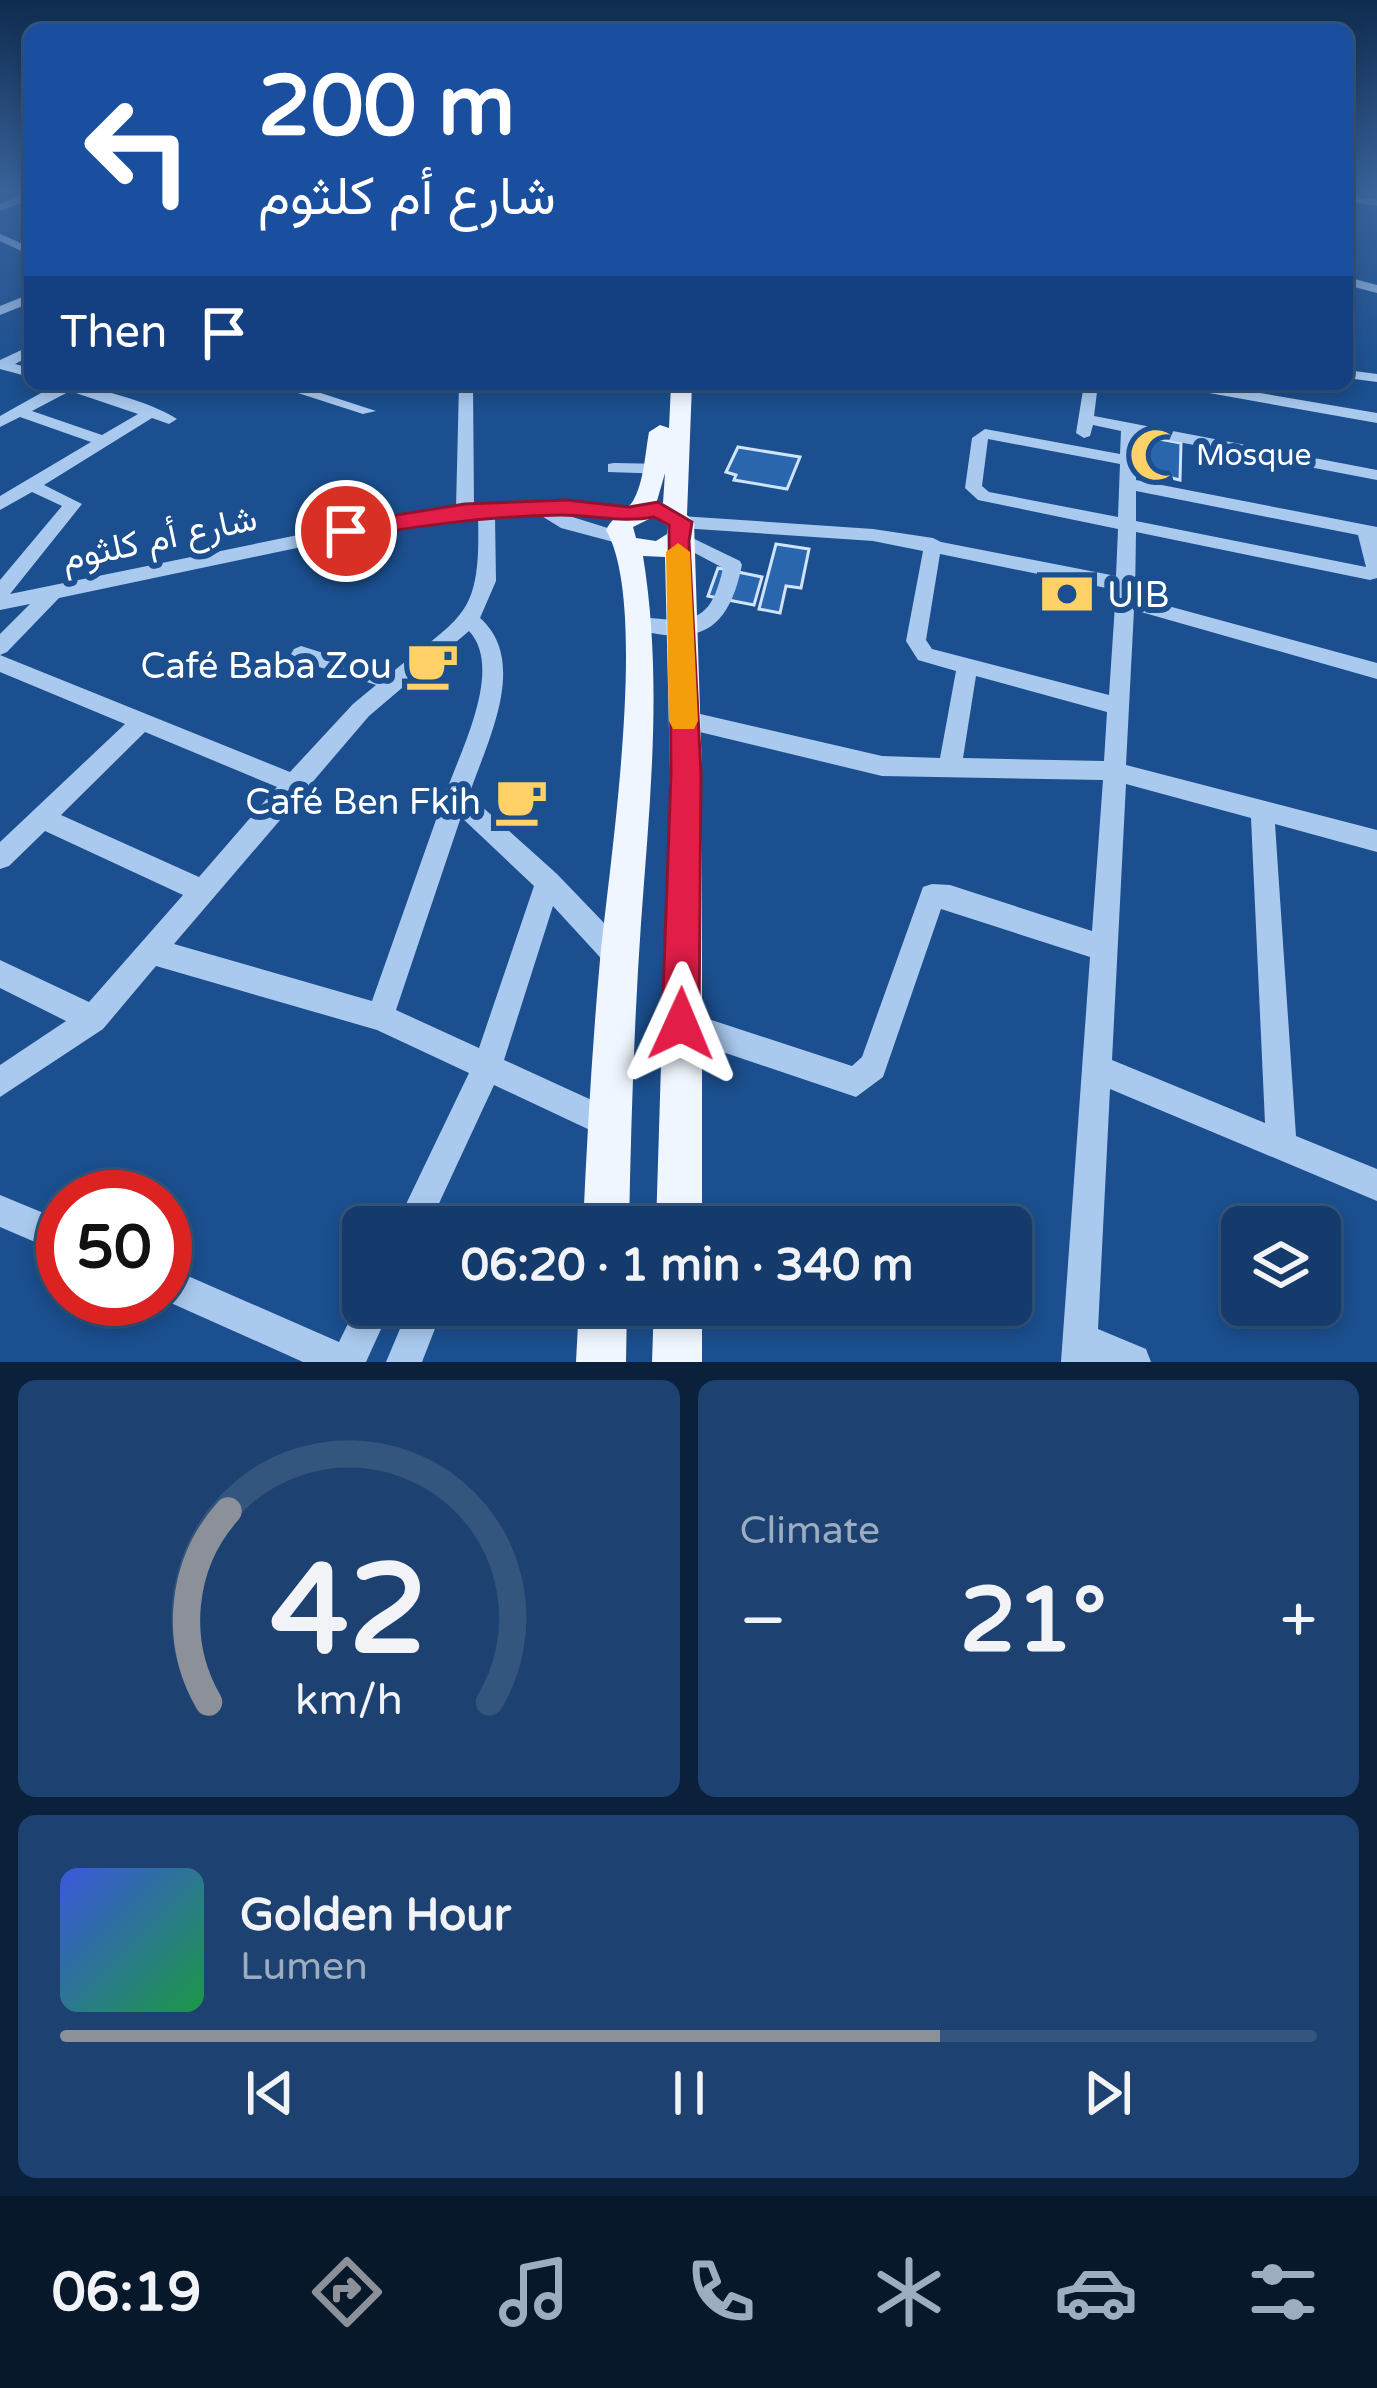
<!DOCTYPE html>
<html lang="en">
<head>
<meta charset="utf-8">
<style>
	:root { --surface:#143b6b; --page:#1d4271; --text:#f1f3f6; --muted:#9dadc1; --line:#33557e; --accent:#8c9099 }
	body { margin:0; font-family:"Varela Round",Vazirmatn,sans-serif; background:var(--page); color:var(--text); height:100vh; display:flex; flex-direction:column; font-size:45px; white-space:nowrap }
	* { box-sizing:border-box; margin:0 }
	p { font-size:39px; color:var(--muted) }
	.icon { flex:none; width:66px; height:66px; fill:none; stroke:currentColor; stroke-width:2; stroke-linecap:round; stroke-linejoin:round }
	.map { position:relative; height:1362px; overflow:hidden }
	.panel { display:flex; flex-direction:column; gap:18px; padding:18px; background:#0b203b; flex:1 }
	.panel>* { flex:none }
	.top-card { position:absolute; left:24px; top:24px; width:1329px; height:366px; border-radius:18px; box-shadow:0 6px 18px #0003,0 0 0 3px var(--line); background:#1a4fa0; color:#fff; overflow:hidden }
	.tools { position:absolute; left:1221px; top:1206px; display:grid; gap:24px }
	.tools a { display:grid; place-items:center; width:120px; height:120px; border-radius:18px; background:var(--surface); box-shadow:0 6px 18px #0003,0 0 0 3px var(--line); font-size:60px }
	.speed { position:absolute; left:36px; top:1170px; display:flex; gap:24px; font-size:60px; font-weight:700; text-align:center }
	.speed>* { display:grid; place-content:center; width:156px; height:156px; border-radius:50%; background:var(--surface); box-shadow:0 6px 18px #0003,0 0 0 3px var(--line); line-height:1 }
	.speed .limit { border:18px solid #d22; background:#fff; color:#111 }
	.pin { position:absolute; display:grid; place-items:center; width:102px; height:102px; color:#fff; margin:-51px; border:6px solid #fff; border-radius:50%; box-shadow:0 3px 12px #0007 }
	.me { position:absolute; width:132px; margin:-66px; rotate:1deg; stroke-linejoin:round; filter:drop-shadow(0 0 9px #0008) }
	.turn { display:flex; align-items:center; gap:42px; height:252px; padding:0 36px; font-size:54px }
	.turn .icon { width:156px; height:156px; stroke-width:2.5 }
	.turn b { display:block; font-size:84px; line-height:102px }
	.then { display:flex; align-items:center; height:114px; padding:0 36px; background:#0003; gap:24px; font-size:45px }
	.big { font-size:90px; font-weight:700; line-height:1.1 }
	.panel .widget { flex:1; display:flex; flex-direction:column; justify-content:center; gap:18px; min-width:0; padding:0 42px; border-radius:18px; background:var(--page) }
	.panel .dial { align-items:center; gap:0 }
	.dial svg { height:312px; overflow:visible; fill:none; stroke:var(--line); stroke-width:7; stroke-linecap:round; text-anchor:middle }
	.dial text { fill:var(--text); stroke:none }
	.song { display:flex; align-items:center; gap:36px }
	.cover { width:144px; height:144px; border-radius:18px; background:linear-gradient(135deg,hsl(230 70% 55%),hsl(140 70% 35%)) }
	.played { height:12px; border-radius:6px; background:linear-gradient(90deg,var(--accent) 70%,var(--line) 70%) }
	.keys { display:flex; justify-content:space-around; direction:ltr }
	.heat { display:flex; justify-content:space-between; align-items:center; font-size:66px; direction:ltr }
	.panel .tiles { flex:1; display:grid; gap:18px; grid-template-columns:1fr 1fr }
	.widget:last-child { grid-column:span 2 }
	.trip { position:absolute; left:342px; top:1206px; width:690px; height:120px; border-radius:18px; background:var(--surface); box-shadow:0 6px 18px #0003,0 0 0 3px var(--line); font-weight:700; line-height:120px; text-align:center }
	.menu { display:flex; height:192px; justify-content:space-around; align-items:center; background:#08182b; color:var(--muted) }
	.menu .icon { width:84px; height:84px }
	.menu .selected { color:var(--accent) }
	.menu b { font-size:54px; color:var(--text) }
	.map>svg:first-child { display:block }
</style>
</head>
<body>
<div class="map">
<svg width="1377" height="1362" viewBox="0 0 1377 1362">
	<rect width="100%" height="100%" fill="#1b4f8f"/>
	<g fill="#2a66ad" stroke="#cfe3fa" stroke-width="3">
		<polygon points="1132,434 1181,443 1180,480 1131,468"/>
		<polygon points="738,447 800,457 787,489 734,480 736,475 726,472"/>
		<polygon points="776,544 809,549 801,588 786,586 780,613 759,609"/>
		<polygon points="718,568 762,577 754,605 708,596"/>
	</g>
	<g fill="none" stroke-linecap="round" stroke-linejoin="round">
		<g fill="#a9c9ee" fill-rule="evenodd">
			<polygon points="25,193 30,193 30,199 0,211 0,204"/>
			<polygon points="1347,195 1377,200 1377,206 1347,201"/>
			<polygon points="0,234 30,247 30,255 0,241"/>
			<polygon points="1347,277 1377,285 1377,293 1347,285"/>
			<polygon points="30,294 30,303 0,315 0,306"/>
			<polygon points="30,346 30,356 15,364 30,368 30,377 0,369 0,360"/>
			<polygon points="1347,370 1377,374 1377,382 1347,378"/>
			<path d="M57,384C89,384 151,402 177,419L169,424L152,418L44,485L82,504L10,594L406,513L456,508L459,384H473L474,506L573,504L635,511V519L629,521L566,515L627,534L630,538L627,542L621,544L561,528L540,515L495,516L496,581L480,618C530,662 486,744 469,795L557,874L629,949L632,958L629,967L619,971L609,967L553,906L504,1060L620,1113L624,1124L620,1135L609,1139L494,1085L428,1227H395L469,1073L377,1030L156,966L103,1029L0,1097V1065L66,1021L0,988V960L89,1002L183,895L45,831L9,866L0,869V842L125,724L0,672V655L290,772L353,704L376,685L294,659L291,654L294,649L301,646L390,674C463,614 481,618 478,517L406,525L59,598L7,652L0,655V634L30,604L0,610V580L62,506L32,492L0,510V496L91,442L20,417L0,427V416ZM70,391L138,414L102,435L32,411ZM469,631C503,667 463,746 448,787L441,795L443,800L372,1001L174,944L369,716ZM145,732L277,787L199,877L61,815ZM461,817L534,886L479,1048L396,1010Z"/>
			<polygon points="270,384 293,384 376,411 363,414"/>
			<path d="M1084,384H1098L1094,416L1377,470V480L1137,434L1136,480L1377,527V578L1370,580L1136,532L1135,597L1377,663V679L1134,610L1126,765L1377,830V852L1275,824L1296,1136L1377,1169V1201L1110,1089L1098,1329L1146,1349L1151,1362H1061L1090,957L941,909L883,1077L856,1097L681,1038L671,1034L667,1024L671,1014L681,1010L852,1066L862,1057L923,887L932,884L950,885L1092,931L1103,780L882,776L683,728L675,725L672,719L675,713L683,710L882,756L940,758L956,671L918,660L906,641L923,551L873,541L681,528L672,522L681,516L873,529L933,538L941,542L1116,576L1118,529L978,500L965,488L972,438L985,429L1120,454L1121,431L1093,425L1090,436L1084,438L1076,433ZM988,439L1120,464L1118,517L989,492L982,486ZM1136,491L1358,535L1366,567L1136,521ZM940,554L1116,590L1109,695L932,649L926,640ZM976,676L1107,712L1104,761L963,758ZM1126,784L1251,818L1265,1123L1112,1060Z"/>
			<polygon points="1174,384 1207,384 1377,413 1377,423 1181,388"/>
			<polygon points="614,463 667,464 675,469 667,474 608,472 608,464"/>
			<path d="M680,532L740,561L742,565C728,632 700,646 634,629L631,624L634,619L641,617C693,623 711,623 723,568L674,542L671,538L674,534Z"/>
			<polygon points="0,1195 63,1221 63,1254 0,1227"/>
			<polygon points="165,1266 339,1342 363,1293 363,1305 392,1305 366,1362 303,1362 162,1299 165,1299"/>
			<polygon points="410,1305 449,1305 436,1326 422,1362 386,1362"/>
		</g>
		<g fill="#f0f6ff" fill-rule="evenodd">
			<path d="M692,384L687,515L694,522L702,773V1227H656L670,773L665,557L643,556C663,679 650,800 641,923C634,1024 631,1126 629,1227H583C587,1138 592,1049 600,960C609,866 650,605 606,530C613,515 625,513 633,501C644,482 645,454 649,432L660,425L669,428L671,385ZM665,473L663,503L657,501ZM653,517L668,526L667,534L656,541L636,538L633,527Z"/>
			<polygon points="579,1305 627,1305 626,1362 576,1362"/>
			<polygon points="654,1305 702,1305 702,1362 652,1362"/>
		</g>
	</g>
	<linearGradient id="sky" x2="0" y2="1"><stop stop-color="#0f2b4f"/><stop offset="0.5" stop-color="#39639b"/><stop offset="1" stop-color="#39639b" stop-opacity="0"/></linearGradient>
	<rect width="1377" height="384" fill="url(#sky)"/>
	<path fill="#e11d48" stroke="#92132f" stroke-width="3" d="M567,500L629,507L658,502L692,522L689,541L701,773L699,1024L694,1038L681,1043L668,1038L662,1024L671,773L669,525L654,517C622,523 594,515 561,515C488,516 418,526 346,538L335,531L346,523L465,504Z"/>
	<polygon fill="#f59e0b" points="678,543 690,552 698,721 694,729 673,729 669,721 666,552"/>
	<defs>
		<g id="mosque-bare" transform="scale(4.14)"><path d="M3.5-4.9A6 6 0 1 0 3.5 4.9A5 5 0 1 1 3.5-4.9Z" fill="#ffd166" stroke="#1b4f8f" stroke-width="2.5" paint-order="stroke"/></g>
		<g id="bank-bare" transform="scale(4.14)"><path d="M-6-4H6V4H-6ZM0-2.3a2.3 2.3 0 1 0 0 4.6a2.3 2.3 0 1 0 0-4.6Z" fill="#ffd166" stroke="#1b4f8f" stroke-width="2.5" paint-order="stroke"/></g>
		<g id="cafe-bare" transform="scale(4.14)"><path d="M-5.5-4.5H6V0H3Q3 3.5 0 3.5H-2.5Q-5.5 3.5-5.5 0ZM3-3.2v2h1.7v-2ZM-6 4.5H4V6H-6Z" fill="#ffd166" stroke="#1b4f8f" stroke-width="2.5" paint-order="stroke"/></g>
	</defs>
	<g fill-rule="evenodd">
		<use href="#mosque-bare" x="1156" y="455"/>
		<use href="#bank-bare" x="1067" y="594"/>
		<use href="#cafe-bare" x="432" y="665"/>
		<use href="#cafe-bare" x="521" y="801"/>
	</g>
	<g text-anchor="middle" stroke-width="12" stroke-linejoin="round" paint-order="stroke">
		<g font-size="30" fill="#fff" stroke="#1b4f8f" text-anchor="start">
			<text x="1196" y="465">Mosque</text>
		</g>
		<g font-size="36" fill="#fff" stroke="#1b4f8f">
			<text transform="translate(159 537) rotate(-12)" y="13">شارع أم كلثوم</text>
		</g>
		<g font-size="36" fill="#fff" stroke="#1b4f8f" text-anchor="end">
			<text x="1107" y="607" text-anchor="start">UIB</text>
			<text x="392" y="678">Café Baba Zou</text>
			<text x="481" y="814">Café Ben Fkih</text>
		</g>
	</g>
</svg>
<div class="tools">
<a><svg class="icon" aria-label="layers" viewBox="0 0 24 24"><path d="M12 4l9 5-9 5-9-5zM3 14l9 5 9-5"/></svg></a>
</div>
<div class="speed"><div class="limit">50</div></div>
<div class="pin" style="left:346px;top:531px;background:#d93025"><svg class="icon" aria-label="arrive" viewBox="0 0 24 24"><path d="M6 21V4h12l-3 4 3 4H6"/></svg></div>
<svg class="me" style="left:681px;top:1024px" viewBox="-20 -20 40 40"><path d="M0-17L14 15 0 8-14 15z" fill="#e11d48" stroke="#fff" stroke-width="4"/></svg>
<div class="trip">06:20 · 1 min · 340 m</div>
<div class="top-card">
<div class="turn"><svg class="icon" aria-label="left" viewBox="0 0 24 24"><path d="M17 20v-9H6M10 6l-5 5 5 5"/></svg><div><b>200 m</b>شارع أم كلثوم</div></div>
<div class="then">Then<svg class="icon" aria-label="arrive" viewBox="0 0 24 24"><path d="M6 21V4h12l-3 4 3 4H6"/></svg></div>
</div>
</div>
<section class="panel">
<div class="tiles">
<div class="widget dial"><svg viewBox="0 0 100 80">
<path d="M14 69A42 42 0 1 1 86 69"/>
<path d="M14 69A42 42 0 0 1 19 20" stroke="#8c9099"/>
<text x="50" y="56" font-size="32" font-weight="700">42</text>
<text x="50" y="72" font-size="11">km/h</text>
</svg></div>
<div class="widget"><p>Climate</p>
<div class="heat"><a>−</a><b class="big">21°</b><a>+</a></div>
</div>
<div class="widget">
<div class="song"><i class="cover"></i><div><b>Golden Hour</b><p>Lumen</p></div></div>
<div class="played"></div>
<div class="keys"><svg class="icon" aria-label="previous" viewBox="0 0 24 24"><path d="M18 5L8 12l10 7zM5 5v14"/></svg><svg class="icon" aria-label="pause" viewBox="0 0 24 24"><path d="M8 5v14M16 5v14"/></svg><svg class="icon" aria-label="next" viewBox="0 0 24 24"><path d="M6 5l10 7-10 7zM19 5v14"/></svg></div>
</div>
</div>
</section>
<nav class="menu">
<b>06:19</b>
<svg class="icon selected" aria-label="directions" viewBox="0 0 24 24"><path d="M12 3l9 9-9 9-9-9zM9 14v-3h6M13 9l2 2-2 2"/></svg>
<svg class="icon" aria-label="music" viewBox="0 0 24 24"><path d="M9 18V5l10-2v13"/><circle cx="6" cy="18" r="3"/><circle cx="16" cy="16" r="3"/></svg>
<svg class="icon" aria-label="phone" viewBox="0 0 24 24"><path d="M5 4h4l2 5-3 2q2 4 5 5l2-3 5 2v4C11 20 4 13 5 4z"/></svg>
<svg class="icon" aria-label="climate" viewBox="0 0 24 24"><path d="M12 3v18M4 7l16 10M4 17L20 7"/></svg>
<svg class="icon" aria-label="car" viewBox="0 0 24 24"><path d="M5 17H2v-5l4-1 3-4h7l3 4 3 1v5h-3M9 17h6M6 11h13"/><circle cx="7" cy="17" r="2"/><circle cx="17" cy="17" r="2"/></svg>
<svg class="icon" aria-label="filters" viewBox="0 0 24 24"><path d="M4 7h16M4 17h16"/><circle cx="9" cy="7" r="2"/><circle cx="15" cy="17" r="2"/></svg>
</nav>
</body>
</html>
